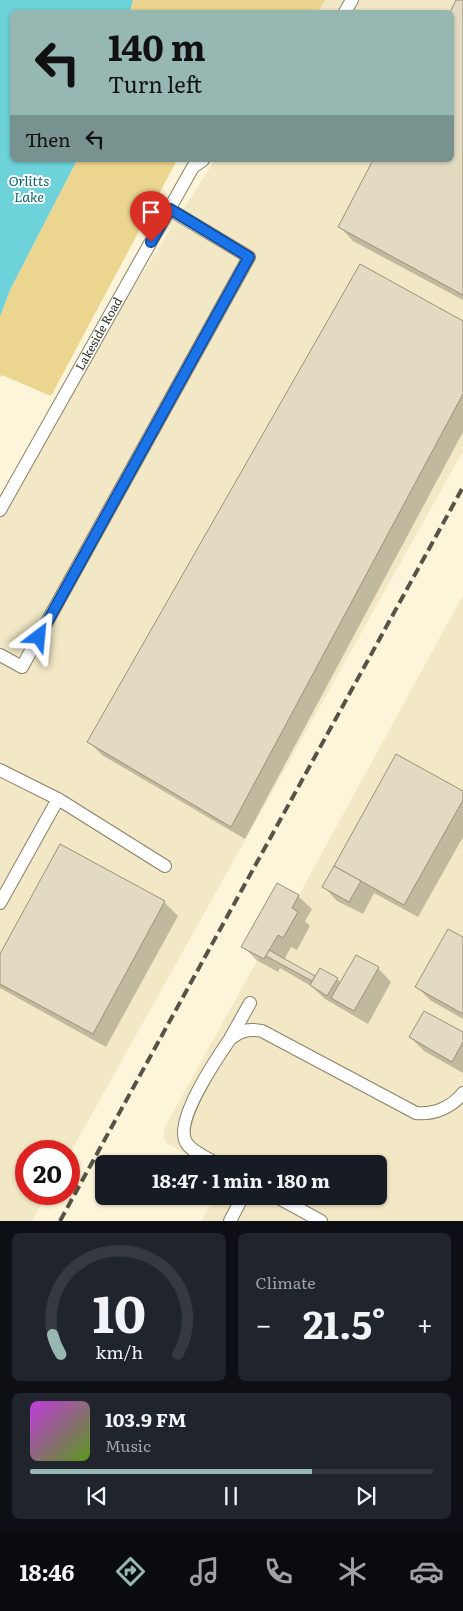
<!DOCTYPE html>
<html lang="en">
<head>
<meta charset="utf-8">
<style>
	:root { --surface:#171b24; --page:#20242c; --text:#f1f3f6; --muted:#9ea1a6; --line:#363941; --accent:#97b7b3 }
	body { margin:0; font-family:Literata,serif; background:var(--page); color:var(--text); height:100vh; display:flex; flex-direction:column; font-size:19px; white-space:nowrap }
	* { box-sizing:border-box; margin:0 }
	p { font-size:16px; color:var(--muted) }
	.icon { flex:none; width:28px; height:28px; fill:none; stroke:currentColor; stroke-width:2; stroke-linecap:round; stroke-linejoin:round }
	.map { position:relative; height:1221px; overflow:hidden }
	.details { display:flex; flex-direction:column; gap:12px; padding:12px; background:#0d0f14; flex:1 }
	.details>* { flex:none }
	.top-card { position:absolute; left:10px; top:10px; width:444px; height:152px; border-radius:8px; box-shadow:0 1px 4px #0004; background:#97b7b3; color:#111; overflow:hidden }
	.speed { position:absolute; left:15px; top:1140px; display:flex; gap:10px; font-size:25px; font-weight:700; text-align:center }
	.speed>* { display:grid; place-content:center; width:65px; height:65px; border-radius:50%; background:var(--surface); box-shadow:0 1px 4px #0004; line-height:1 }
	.speed .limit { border:8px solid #d22; background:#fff; color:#111 }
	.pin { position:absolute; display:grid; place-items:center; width:42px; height:42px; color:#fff; margin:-51px -21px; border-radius:50% 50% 50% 0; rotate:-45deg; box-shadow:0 0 5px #0007 }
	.pin .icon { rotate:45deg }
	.me { position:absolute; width:55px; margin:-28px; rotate:29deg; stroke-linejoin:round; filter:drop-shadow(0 0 4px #0008) }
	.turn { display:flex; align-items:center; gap:18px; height:105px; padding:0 15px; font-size:22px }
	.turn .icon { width:65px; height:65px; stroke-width:2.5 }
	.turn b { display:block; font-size:35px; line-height:42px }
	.then { display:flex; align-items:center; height:48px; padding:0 15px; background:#0003; gap:10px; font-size:19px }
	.big { font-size:38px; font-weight:700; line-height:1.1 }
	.details .tile { flex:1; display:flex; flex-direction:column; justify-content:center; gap:8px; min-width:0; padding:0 18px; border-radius:8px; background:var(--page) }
	.details .dial { align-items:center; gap:0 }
	.dial svg { height:130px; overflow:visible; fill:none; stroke:var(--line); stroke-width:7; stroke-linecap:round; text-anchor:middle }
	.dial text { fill:var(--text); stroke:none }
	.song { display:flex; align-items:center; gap:15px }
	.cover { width:60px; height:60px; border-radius:8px; background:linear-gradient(135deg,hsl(290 70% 55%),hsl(90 70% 35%)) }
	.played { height:5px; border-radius:2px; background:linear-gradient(90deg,var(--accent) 70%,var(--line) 70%) }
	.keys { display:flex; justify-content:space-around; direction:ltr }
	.heat { display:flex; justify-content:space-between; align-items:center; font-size:28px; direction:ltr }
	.details .tiles { flex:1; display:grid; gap:12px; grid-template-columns:1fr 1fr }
	.tile:last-child { grid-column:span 2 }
	.trip { position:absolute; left:95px; top:1155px; width:292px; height:50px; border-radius:8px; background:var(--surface); box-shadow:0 1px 4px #0004; font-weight:700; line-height:50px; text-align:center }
	.menu { display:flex; height:80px; justify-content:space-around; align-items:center; background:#090b0e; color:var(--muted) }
	.menu .icon { width:35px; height:35px }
	.menu .active { color:var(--accent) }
	.menu b { font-size:22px; color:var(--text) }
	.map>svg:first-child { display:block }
</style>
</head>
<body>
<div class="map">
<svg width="463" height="1221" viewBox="0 0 463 1221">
	<rect width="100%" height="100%" fill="#fdf5da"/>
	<g fill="#f2e8c6">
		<polygon points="317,0 463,0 463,451 69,1155 69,1151 26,1151 26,1194 47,1194 32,1221 0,1221 0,495 215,160 451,160 451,12 309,12"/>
		<polygon points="463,595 463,1221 201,1221 215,1196 379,1196 379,1164 202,1164 166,1143 164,1140 164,1129 259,957 241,947 277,883 299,895"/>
	</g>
	<g fill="#ecd58e">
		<polygon points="133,0 325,0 318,12 130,12"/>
		<polygon points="77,160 177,160 51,396 2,375 0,378 0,317 10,290"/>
	</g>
	<polygon fill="#6ed2db" points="0,0 133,0 130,12 12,12 12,160 77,160 10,290 0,317"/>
	<g fill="#0003">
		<polygon points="457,0 463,0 463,300 353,241 340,227 375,160 451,160"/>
		<polygon points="463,323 463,432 245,839 102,755 89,742"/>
		<polygon points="463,793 463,837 418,917 374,893 363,914 337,901 324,887"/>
		<polygon points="60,846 164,902 178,916 106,1047 0,988 0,956"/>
		<polygon points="298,896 312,909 305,921 310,926 297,950 291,947 284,960 316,977 337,979 341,983 378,968 391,982 368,1024 325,999 311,986 280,968 278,972 256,960 243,946"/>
		<polygon points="463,939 463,1019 430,1000 416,986"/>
		<polygon points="463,1034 463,1073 424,1051 410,1037"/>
	</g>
	<g fill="#e3dbc1" stroke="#999179">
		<polygon points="456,0 463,0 463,295 338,227 373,160 451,160 451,12 450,12"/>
		<polygon points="360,264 463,321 463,394 231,827 87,742"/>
		<polygon points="396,754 463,791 463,800 404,905 334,866"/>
		<polygon points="60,844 165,901 93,1034 0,984 0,954"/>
		<polygon points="334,866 361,881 349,902 322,887"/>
		<polygon points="277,883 299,895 292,908 298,912 283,938 278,935 264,959 241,947"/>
		<polygon points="448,929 463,937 463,1014 415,987"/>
		<polygon points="269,950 315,976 312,981 266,956"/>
		<polygon points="356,955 379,967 354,1011 331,998"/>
		<polygon points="320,968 338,978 327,996 310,985"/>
		<polygon points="424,1011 463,1032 463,1042 452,1062 409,1037"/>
	</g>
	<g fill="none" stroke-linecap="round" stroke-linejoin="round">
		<g stroke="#898169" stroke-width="14">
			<g id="lane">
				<polyline points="345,12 352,0"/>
				<path id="s1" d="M0,510L193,167L203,160"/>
				<polyline points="0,655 22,667 249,257 169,209"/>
				<polyline points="0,770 58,799"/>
				<polyline points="0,903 58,799 165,866"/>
				<polyline points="231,1037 250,1003"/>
				<path d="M217,1164C208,1158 191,1152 186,1142C174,1121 217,1058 230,1039C240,1031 249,1028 262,1031L416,1113C434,1115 452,1107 463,1093"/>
				<polyline points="275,1196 321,1221"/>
				<polyline points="230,1221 243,1196"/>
			</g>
		</g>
		<use href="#lane" stroke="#fff" stroke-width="12"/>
		<polyline stroke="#575346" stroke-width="4" stroke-dasharray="10 5" stroke-linecap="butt" points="60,1221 463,487"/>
	</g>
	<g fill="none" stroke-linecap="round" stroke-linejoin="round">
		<g stroke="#114b97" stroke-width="12">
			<polyline id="route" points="39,637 249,257 170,209 151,242"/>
		</g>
		<use href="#route" stroke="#1a73e8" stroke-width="9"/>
	</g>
	<g text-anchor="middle" stroke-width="4" stroke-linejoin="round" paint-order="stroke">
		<g font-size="12" fill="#322f25" stroke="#fff">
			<text dy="4" stroke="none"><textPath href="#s1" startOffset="202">Lakeside Road</textPath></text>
		</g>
		<g font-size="14" font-style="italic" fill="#0c636a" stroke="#fff">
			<text x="29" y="186">Orlitts<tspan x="29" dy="16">Lake</tspan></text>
		</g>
	</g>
</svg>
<div class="speed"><div class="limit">20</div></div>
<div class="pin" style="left:151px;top:242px;background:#d93025"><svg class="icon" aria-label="arrive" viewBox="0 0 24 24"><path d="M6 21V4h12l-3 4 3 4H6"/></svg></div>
<svg class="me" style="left:39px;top:637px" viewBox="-20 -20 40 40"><path d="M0-17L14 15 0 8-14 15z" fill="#1a73e8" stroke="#fff" stroke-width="4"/></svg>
<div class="trip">18:47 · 1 min · 180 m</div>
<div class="top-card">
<div class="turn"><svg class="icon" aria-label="left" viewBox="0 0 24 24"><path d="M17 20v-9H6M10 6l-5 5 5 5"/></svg><div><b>140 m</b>Turn left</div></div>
<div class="then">Then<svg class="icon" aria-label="left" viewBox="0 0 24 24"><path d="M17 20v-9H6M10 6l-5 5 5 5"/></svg></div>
</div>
</div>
<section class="details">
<div class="tiles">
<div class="tile dial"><svg viewBox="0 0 100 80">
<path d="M14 69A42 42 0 1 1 86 69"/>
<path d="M14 69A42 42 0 0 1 9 57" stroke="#97b7b3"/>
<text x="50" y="56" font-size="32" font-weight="700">10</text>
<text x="50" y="72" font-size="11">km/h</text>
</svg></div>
<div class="tile"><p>Climate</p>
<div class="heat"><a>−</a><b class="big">21.5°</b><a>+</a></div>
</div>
<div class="tile">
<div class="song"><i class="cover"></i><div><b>103.9 FM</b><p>Music</p></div></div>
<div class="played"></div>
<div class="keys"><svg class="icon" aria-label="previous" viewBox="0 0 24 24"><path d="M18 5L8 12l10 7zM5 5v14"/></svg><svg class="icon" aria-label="pause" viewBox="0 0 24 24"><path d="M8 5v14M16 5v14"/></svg><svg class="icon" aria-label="next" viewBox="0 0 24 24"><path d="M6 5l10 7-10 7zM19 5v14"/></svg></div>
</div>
</div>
</section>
<nav class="menu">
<b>18:46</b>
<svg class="icon active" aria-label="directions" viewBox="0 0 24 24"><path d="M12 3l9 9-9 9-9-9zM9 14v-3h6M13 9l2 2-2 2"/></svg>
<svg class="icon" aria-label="music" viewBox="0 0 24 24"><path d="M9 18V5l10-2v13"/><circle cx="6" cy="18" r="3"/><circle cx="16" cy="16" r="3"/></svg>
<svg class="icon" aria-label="phone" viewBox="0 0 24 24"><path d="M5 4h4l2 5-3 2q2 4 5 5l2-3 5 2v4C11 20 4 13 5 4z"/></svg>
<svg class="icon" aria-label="climate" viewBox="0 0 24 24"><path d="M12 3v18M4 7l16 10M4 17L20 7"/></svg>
<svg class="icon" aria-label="car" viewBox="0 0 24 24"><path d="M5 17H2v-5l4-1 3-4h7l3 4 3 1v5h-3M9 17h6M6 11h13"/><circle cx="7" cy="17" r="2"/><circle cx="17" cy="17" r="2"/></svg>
</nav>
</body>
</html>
